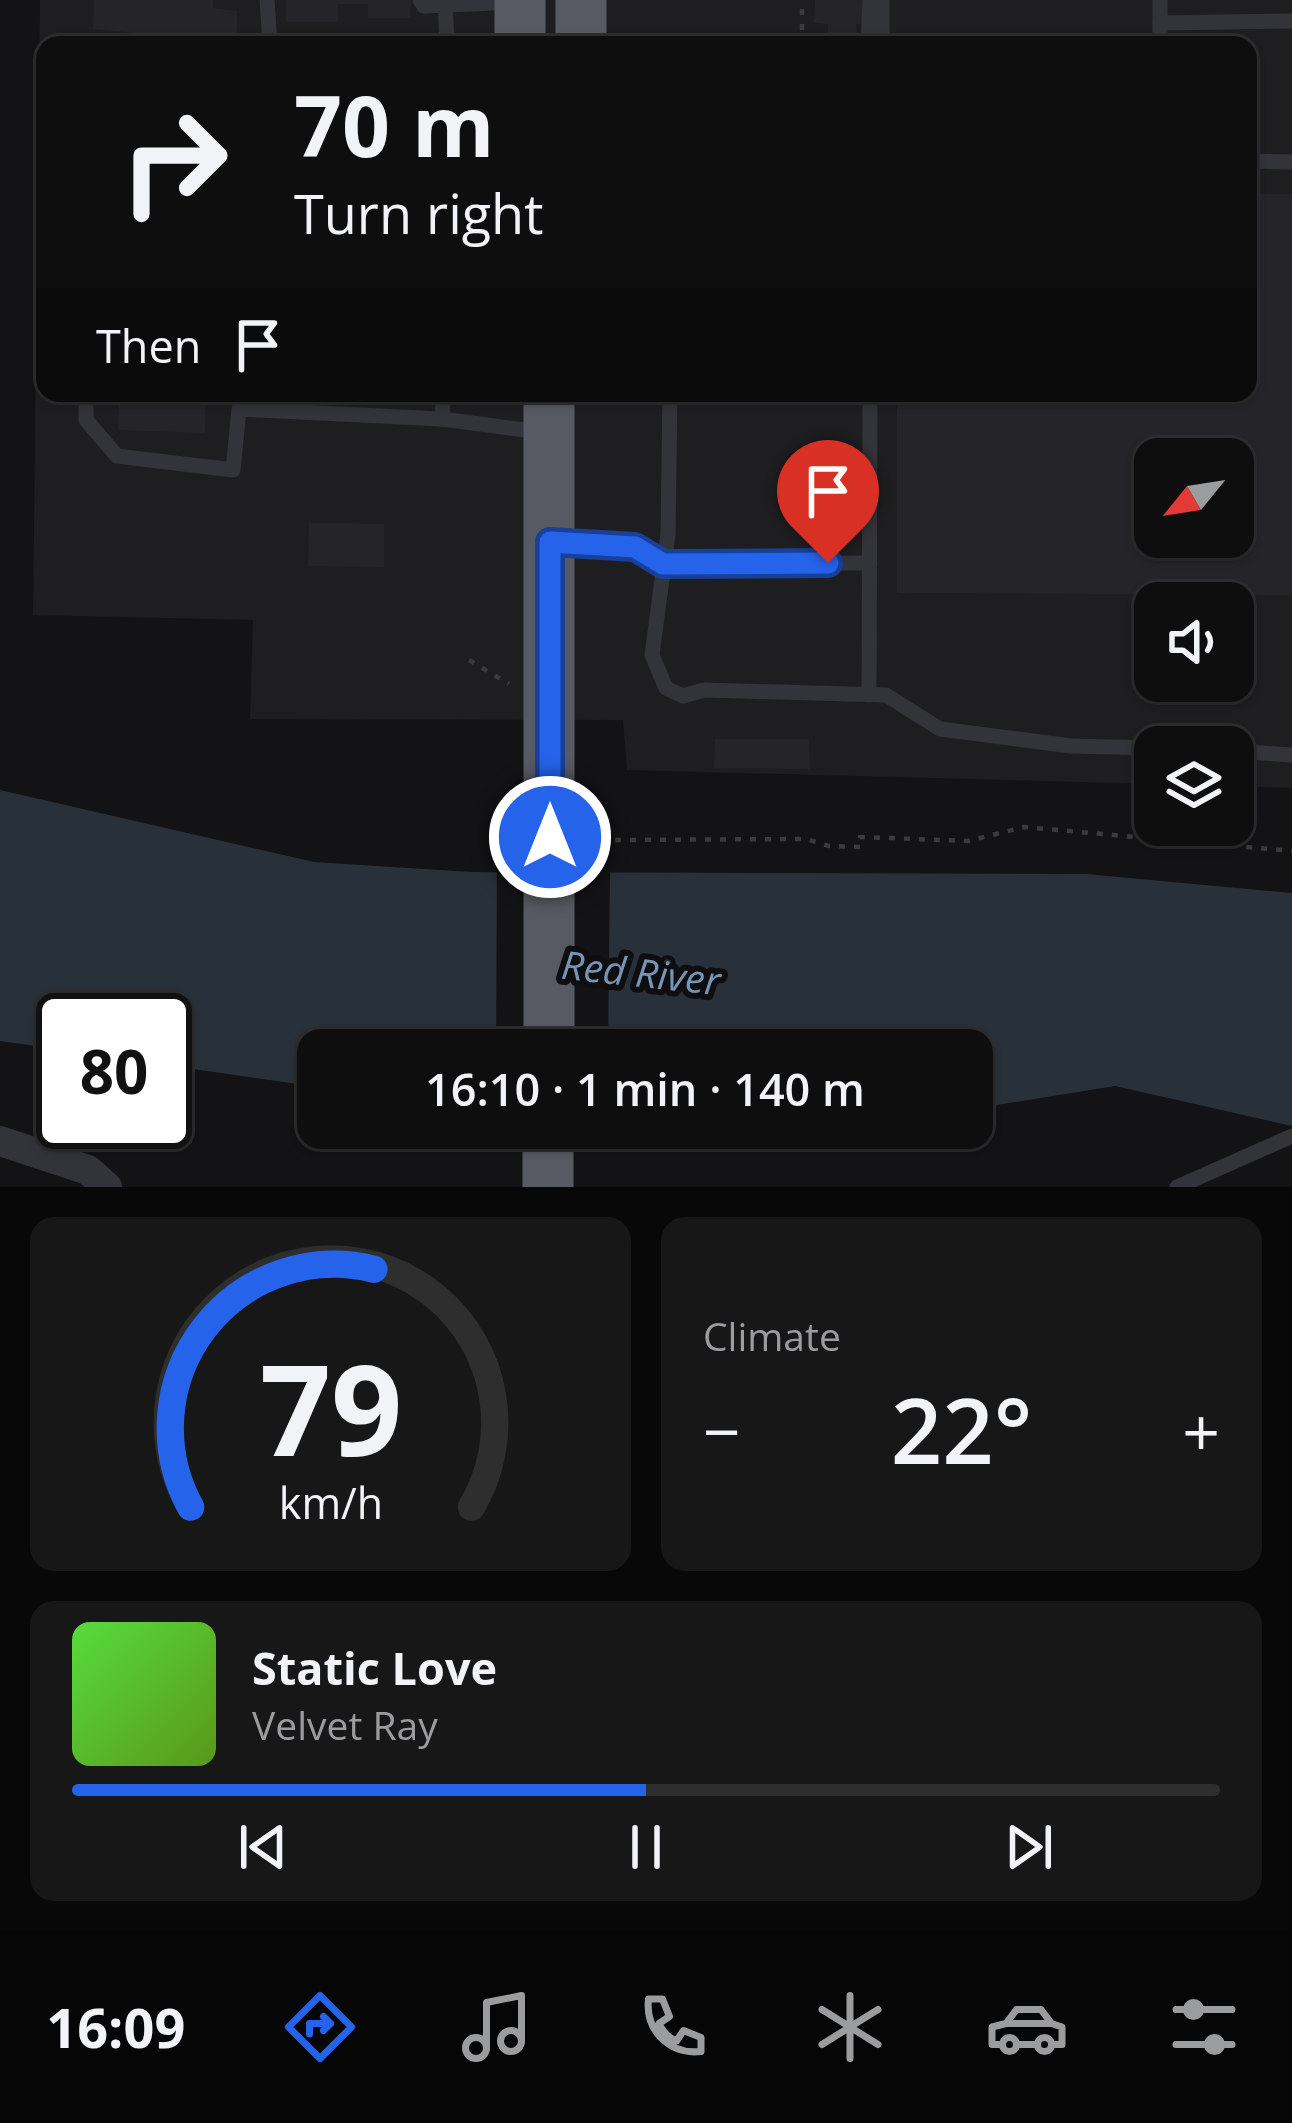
<!DOCTYPE html>
<html lang="en">
<head>
<meta charset="utf-8">
<style>
	:root { --surface:#0e0e0f; --page:#171718; --text:#f1f3f6; --muted:#9b9c9e; --line:#2e2e2f; --accent:#2563eb }
	body { margin:0; font-family:"Open Sans",sans-serif; background:var(--page); color:var(--text); height:100vh; display:flex; flex-direction:column; font-size:45px; white-space:nowrap }
	* { box-sizing:border-box; margin:0 }
	p { font-size:39px; color:var(--muted) }
	.icon { flex:none; width:66px; height:66px; fill:none; stroke:currentColor; stroke-width:2; stroke-linecap:round; stroke-linejoin:round }
	.map { position:relative; height:1187px; overflow:hidden }
	.sheet { display:flex; flex-direction:column; gap:30px; padding:30px; background:#080808; flex:1 }
	.sheet>* { flex:none }
	.top-card { position:absolute; left:36px; top:36px; width:1221px; height:366px; border-radius:24px; box-shadow:0 3px 9px #0004,0 0 0 3px var(--line); background:#0e0e0f; color:var(--text); overflow:hidden }
	.needle { width:78px; rotate:240deg }
	.controls { position:absolute; left:1134px; top:438px; display:grid; gap:24px }
	.controls a { display:grid; place-items:center; width:120px; height:120px; border-radius:24px; background:var(--surface); box-shadow:0 3px 9px #0004,0 0 0 3px var(--line); font-size:60px }
	.speed { position:absolute; left:36px; top:993px; display:flex; gap:24px; font-size:60px; font-weight:700; text-align:center }
	.speed>* { display:grid; place-content:center; width:156px; height:156px; border-radius:50%; background:var(--surface); box-shadow:0 3px 9px #0004,0 0 0 3px var(--line); line-height:1 }
	.speed .limit { border:6px solid #111; border-radius:18px; background:#fff; color:#111 }
	.pin { position:absolute; display:grid; place-items:center; width:102px; height:102px; color:#fff; margin:-123px -51px; border-radius:50% 50% 50% 0; rotate:-45deg; box-shadow:0 0 12px #0007 }
	.pin .icon { rotate:45deg }
	.me { position:absolute; width:132px; margin:-66px; rotate:0deg; stroke-linejoin:round; filter:drop-shadow(0 0 9px #0008) }
	.turn { display:flex; align-items:center; gap:42px; height:252px; padding:0 60px; font-size:54px }
	.turn .icon { width:156px; height:156px; stroke-width:2.5 }
	.turn b { display:block; font-size:84px; line-height:102px }
	.then { display:flex; align-items:center; height:114px; padding:0 60px; background:#0003; gap:24px; font-size:45px }
	.big { font-size:90px; font-weight:600; line-height:1.1 }
	.sheet .tile { flex:1; display:flex; flex-direction:column; justify-content:center; gap:18px; min-width:0; padding:0 42px; border-radius:24px; background:var(--page) }
	.sheet .dial { align-items:center; gap:0 }
	.dial svg { height:312px; overflow:visible; fill:none; stroke:var(--line); stroke-width:7; stroke-linecap:round; text-anchor:middle }
	.dial text { fill:var(--text); stroke:none }
	.song { display:flex; align-items:center; gap:36px }
	.cover { width:144px; height:144px; border-radius:18px; background:linear-gradient(135deg,hsl(110 70% 55%),hsl(90 70% 35%)) }
	.played { height:12px; border-radius:6px; background:linear-gradient(90deg,var(--accent) 50%,var(--line) 50%) }
	.keys { display:flex; justify-content:space-around; direction:ltr }
	.heat { display:flex; justify-content:space-between; align-items:center; font-size:66px; direction:ltr }
	.sheet .tiles { flex:1; display:grid; gap:30px; grid-template-columns:1fr 1fr }
	.tile:last-child { grid-column:span 2 }
	.trip { position:absolute; left:297px; top:1029px; width:696px; height:120px; border-radius:24px; background:var(--surface); box-shadow:0 3px 9px #0004,0 0 0 3px var(--line); font-weight:600; line-height:120px; text-align:center }
	.menu { display:flex; height:192px; justify-content:space-around; align-items:center; background:#060606; color:var(--muted) }
	.menu .icon { width:84px; height:84px }
	.menu .active { color:var(--accent) }
	.menu b { font-size:54px; color:var(--text) }
	.map>svg:first-child { display:block }
</style>
</head>
<body>
<div class="map">
<svg width="1292" height="1187" viewBox="0 0 1292 1187">
	<rect width="100%" height="100%" fill="#131214"/>
	<path fill="#1e1e21" fill-rule="evenodd" d="M40,0H1292V788L1233,786V747H1155V784L627,770L623,720L250,719L253,620L33,615ZM45,45H1248V393H45ZM1155,459H1233V537H1155ZM1155,603H1233V681H1155Z"/>
	<polygon fill="#283139" points="0,790 314,862 471,872 1086,874 1292,893 1292,1126 1115,1086 972,1109 972,1050 318,1050 318,1087 165,1065 165,1020 63,1020 63,1050 0,1041"/>
	<polygon fill="#131214" points="497,866 610,867 608,1050 496,1050"/>
	<g fill="#252529" fill-rule="evenodd">
		<polygon points="94,0 213,0 213,8 237,11 237,43 93,29"/>
		<polygon points="286,0 411,0 410,18 368,18 368,4 338,4 338,22 286,22"/>
		<polygon points="815,0 862,0 862,24 856,24 856,35 828,35 828,24 814,23"/>
		<path d="M1248,194H1292V595L897,593V393H1248ZM1155,459H1233V537H1155Z"/>
		<polygon points="119,393 206,393 205,433 118,430"/>
		<polygon points="309,523 384,524 384,567 308,566"/>
		<polygon points="715,739 809,739 810,769 714,768"/>
	</g>
	<g fill="none" stroke-linecap="round" stroke-linejoin="round">
		<g stroke="#393b41" stroke-width="4.5" stroke-dasharray="6 9" stroke-linecap="butt">
			<polyline points="802,45 802,0"/>
			<polyline points="827,45 845,45"/>
			<polyline points="469,660 509,684"/>
			<polyline points="615,840 806,839 829,846 860,847 860,837 968,841 1024,827 1292,851"/>
		</g>
		<g stroke="#33343a" stroke-width="15">
			<polyline points="267,0 270,45"/>
			<polyline points="420,0 424,6 515,2"/>
			<polyline points="445,0 447,45"/>
			<polyline points="1160,0 1160,45"/>
			<polyline points="1160,23 1292,21"/>
			<polyline points="868,45 870,0"/>
			<polyline points="882,45 882,0"/>
			<polyline points="1248,161 1292,162"/>
			<polyline points="86,393 86,420 117,456 233,470 239,409 442,419"/>
			<polyline points="443,393 442,419 540,432"/>
			<polyline points="670,393 668,534 652,655 666,688 683,696 704,690 886,695 940,729 1071,746 1155,748"/>
			<polyline points="559,542 635,547 663,564 870,563"/>
			<polyline points="869,695 870,393"/>
			<polyline points="1233,751 1292,755"/>
			<polyline points="1177,1187 1292,1136"/>
		</g>
		<polyline stroke="#33343a" stroke-width="30" points="0,1141 88,1170 107,1187"/>
		<g stroke="#575a62" stroke-width="51">
			<polyline points="520,45 520,0"/>
			<polyline points="581,45 581,0"/>
			<polyline points="549,1050 549,393"/>
			<polyline points="548,1187 548,1128"/>
		</g>
	</g>
	<g fill="none" stroke-linecap="round" stroke-linejoin="round">
		<g stroke="#184099" stroke-width="30">
			<polyline id="route" points="550,837 550,542 635,547 663,564 828,563"/>
		</g>
		<use href="#route" stroke="#2563eb" stroke-width="21"/>
	</g>
	<g text-anchor="middle" stroke-width="12" stroke-linejoin="round" paint-order="stroke">
		<g font-size="39" font-style="italic" fill="#7696b5" stroke="#0e0d0f">
			<text transform="translate(641 973) rotate(6)" y="14">Red River</text>
		</g>
	</g>
</svg>
<div class="controls">
<a><svg class="needle" viewBox="-14 -14 28 28"><path d="M0-13l5 13h-10z" fill="#e53935"/><path d="M0 13l5-13h-10z" fill="#9b9c9e"/></svg></a>
<a><svg class="icon" aria-label="sound" viewBox="0 0 24 24"><path d="M4 9h4l5-4v14l-5-4H4zM17 9q2 3 0 6"/></svg></a>
<a><svg class="icon" aria-label="layers" viewBox="0 0 24 24"><path d="M12 4l9 5-9 5-9-5zM3 14l9 5 9-5"/></svg></a>
</div>
<div class="speed"><div class="limit">80</div></div>
<div class="pin" style="left:828px;top:563px;background:#d93025"><svg class="icon" aria-label="arrive" viewBox="0 0 24 24"><path d="M6 21V4h12l-3 4 3 4H6"/></svg></div>
<svg class="me" style="left:550px;top:837px" viewBox="-20 -20 40 40"><circle r="17" fill="#2563eb" stroke="#fff" stroke-width="3"/><path d="M0-11L8 9 0 5-8 9z" fill="#fff"/></svg>
<div class="trip">16:10 · 1 min · 140 m</div>
<div class="top-card">
<div class="turn"><svg class="icon" aria-label="right" viewBox="0 0 24 24"><path d="M7 20v-9h11M14 6l5 5-5 5"/></svg><div><b>70 m</b>Turn right</div></div>
<div class="then">Then<svg class="icon" aria-label="arrive" viewBox="0 0 24 24"><path d="M6 21V4h12l-3 4 3 4H6"/></svg></div>
</div>
</div>
<section class="sheet">
<div class="tiles">
<div class="tile dial"><svg viewBox="0 0 100 80">
<path d="M14 69A42 42 0 1 1 86 69"/>
<path d="M14 69A42 42 0 0 1 61 8" stroke="#2563eb"/>
<text x="50" y="56" font-size="32" font-weight="700">79</text>
<text x="50" y="72" font-size="11">km/h</text>
</svg></div>
<div class="tile"><p>Climate</p>
<div class="heat"><a>−</a><b class="big">22°</b><a>+</a></div>
</div>
<div class="tile">
<div class="song"><i class="cover"></i><div><b>Static Love</b><p>Velvet Ray</p></div></div>
<div class="played"></div>
<div class="keys"><svg class="icon" aria-label="previous" viewBox="0 0 24 24"><path d="M18 5L8 12l10 7zM5 5v14"/></svg><svg class="icon" aria-label="pause" viewBox="0 0 24 24"><path d="M8 5v14M16 5v14"/></svg><svg class="icon" aria-label="next" viewBox="0 0 24 24"><path d="M6 5l10 7-10 7zM19 5v14"/></svg></div>
</div>
</div>
</section>
<nav class="menu">
<b>16:09</b>
<svg class="icon active" aria-label="directions" viewBox="0 0 24 24"><path d="M12 3l9 9-9 9-9-9zM9 14v-3h6M13 9l2 2-2 2"/></svg>
<svg class="icon" aria-label="music" viewBox="0 0 24 24"><path d="M9 18V5l10-2v13"/><circle cx="6" cy="18" r="3"/><circle cx="16" cy="16" r="3"/></svg>
<svg class="icon" aria-label="phone" viewBox="0 0 24 24"><path d="M5 4h4l2 5-3 2q2 4 5 5l2-3 5 2v4C11 20 4 13 5 4z"/></svg>
<svg class="icon" aria-label="climate" viewBox="0 0 24 24"><path d="M12 3v18M4 7l16 10M4 17L20 7"/></svg>
<svg class="icon" aria-label="car" viewBox="0 0 24 24"><path d="M5 17H2v-5l4-1 3-4h7l3 4 3 1v5h-3M9 17h6M6 11h13"/><circle cx="7" cy="17" r="2"/><circle cx="17" cy="17" r="2"/></svg>
<svg class="icon" aria-label="filters" viewBox="0 0 24 24"><path d="M4 7h16M4 17h16"/><circle cx="9" cy="7" r="2"/><circle cx="15" cy="17" r="2"/></svg>
</nav>
</body>
</html>
